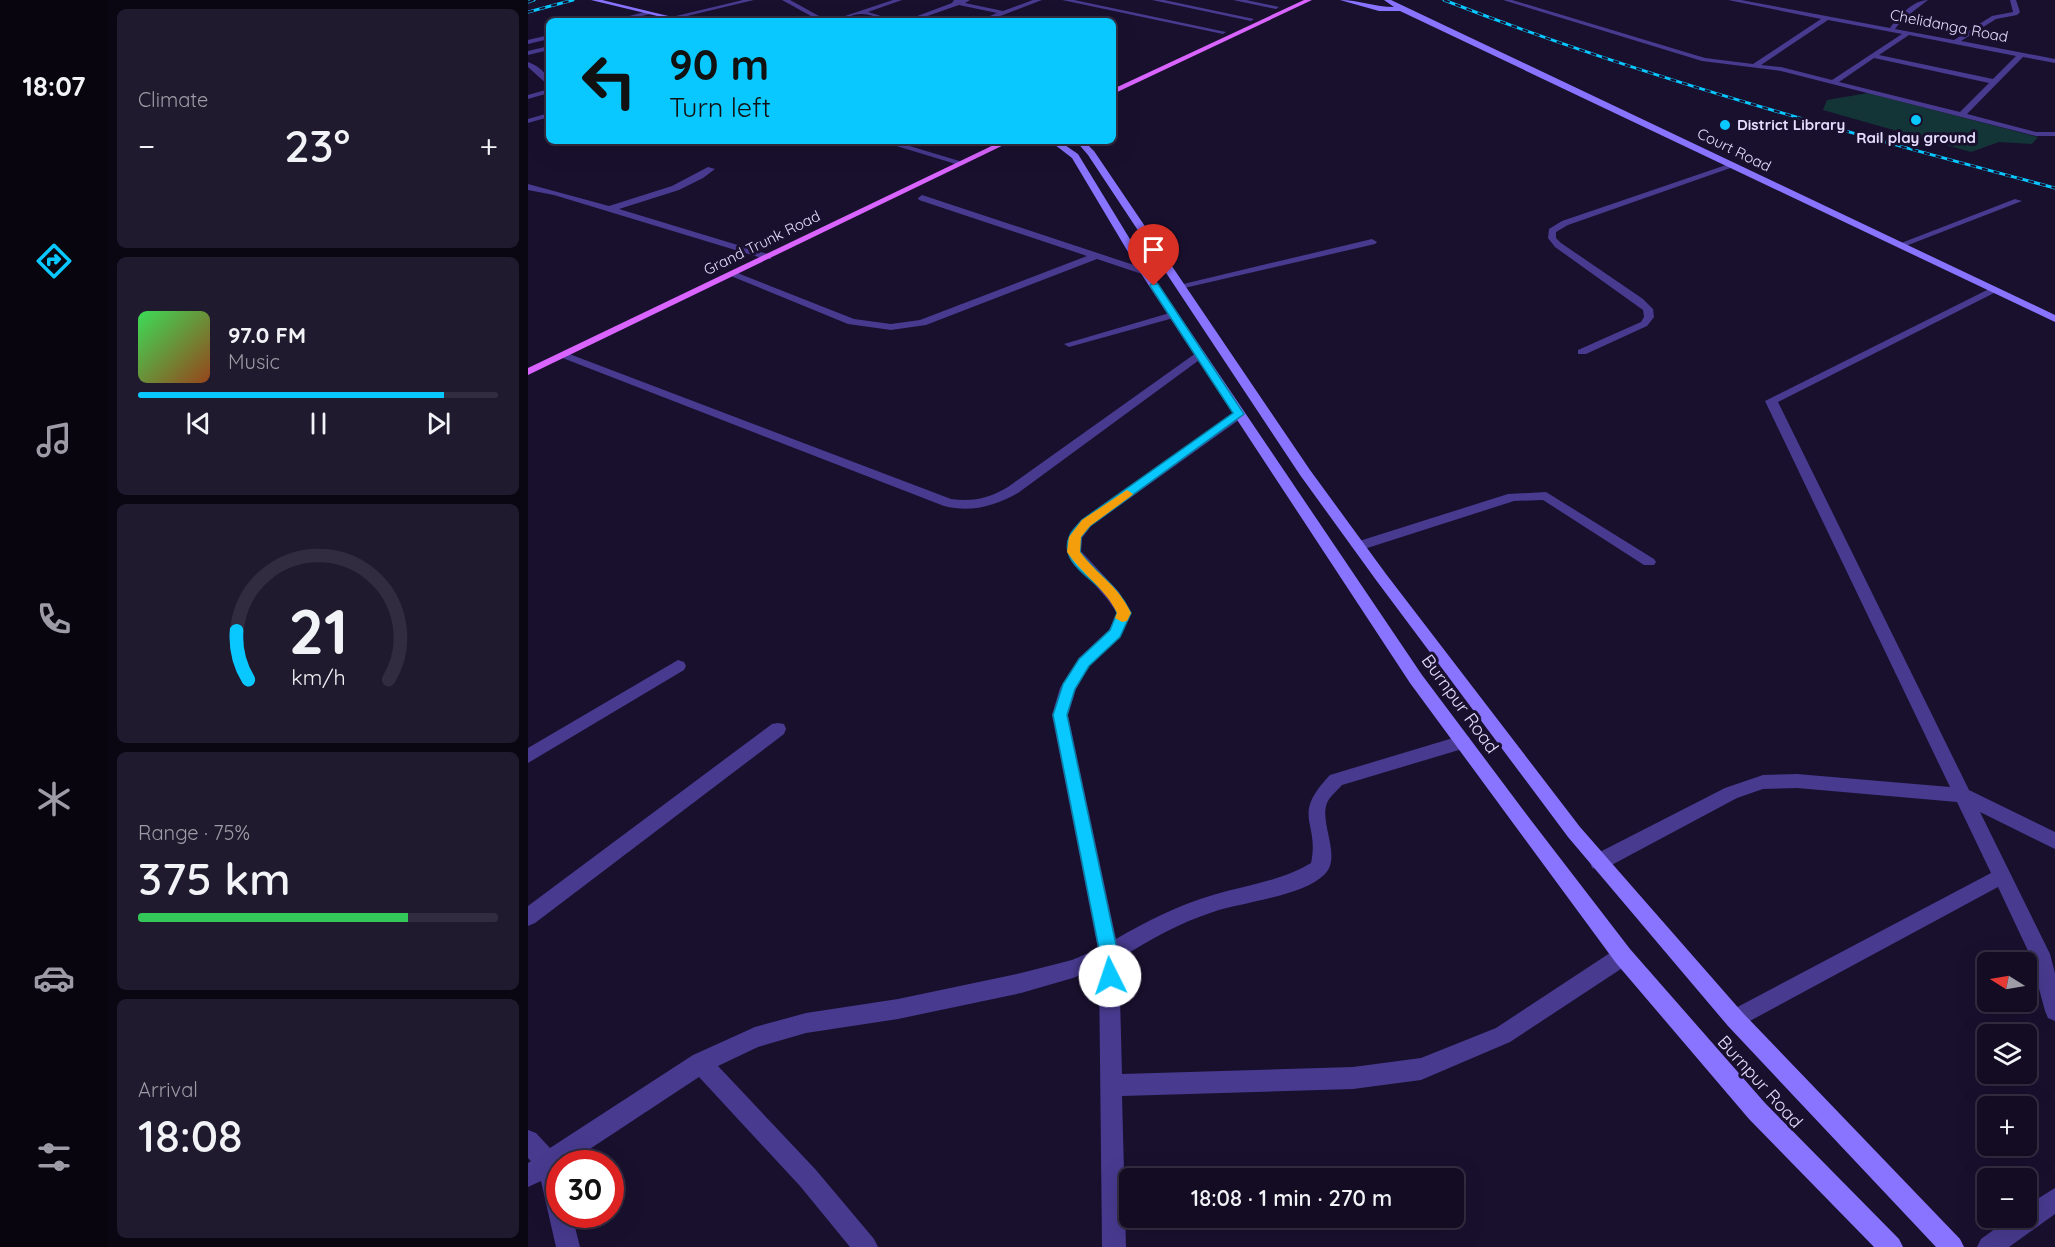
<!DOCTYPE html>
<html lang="en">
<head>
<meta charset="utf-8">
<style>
	:root { --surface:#130c22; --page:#201a2f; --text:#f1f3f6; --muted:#9d9ba5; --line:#322c40; --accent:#09c7ff }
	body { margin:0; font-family:Quicksand,sans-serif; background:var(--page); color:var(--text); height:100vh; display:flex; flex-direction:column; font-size:22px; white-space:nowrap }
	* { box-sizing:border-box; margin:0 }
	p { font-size:20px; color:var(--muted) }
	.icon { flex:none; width:33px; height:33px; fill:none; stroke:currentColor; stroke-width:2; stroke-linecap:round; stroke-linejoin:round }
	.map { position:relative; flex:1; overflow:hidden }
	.side { display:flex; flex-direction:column; gap:9px; padding:9px; background:#0a0713; width:420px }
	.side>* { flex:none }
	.banner { position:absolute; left:18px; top:18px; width:570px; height:126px; border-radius:9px; box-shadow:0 6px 24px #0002,0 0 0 2px var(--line); background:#09c7ff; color:#111; overflow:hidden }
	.needle { width:39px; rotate:281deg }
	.tools { position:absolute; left:1449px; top:952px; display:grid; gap:12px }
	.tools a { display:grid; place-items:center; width:60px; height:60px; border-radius:9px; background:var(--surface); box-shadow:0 6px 24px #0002,0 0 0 2px var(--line); font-size:30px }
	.speed { position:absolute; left:18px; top:1150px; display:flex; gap:12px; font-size:30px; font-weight:700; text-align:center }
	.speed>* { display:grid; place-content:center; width:78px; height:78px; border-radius:50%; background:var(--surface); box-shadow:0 6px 24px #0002,0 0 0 2px var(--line); line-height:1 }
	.speed .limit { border:9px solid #d22; background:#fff; color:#111 }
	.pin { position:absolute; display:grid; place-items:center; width:51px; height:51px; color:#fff; margin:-62px -26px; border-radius:50% 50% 50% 0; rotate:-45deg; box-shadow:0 0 6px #0007 }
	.pin .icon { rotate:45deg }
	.me { position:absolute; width:66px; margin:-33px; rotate:356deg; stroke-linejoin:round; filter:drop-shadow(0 0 4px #0008) }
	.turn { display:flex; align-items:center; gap:21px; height:126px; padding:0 24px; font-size:27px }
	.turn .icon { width:78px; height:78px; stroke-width:2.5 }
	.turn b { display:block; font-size:42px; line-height:51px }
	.big { font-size:45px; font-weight:600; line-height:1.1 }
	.side .tile { flex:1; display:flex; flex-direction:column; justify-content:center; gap:9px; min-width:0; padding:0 21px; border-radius:9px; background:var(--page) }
	.side .dial { align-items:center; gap:0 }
	.dial svg { height:156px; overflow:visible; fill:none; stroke:var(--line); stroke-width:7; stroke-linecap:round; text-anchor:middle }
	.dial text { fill:var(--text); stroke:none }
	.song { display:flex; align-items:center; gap:18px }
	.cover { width:72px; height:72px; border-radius:9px; background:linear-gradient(135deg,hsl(130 70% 55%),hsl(20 70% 35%)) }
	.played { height:6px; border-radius:3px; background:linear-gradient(90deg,var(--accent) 85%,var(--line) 85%) }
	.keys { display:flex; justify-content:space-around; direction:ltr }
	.heat { display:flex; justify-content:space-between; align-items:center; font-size:33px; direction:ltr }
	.charge { height:9px; border-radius:4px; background:linear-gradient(90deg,#34c759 75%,var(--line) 0) }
	.trip { position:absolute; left:591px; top:1168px; width:345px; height:60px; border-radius:9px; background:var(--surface); box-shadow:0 6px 24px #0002,0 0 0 2px var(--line); font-weight:600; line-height:60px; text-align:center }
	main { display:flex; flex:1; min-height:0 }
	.tab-bar { display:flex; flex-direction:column; width:108px; justify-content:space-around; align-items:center; background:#08050e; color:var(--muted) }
	.tab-bar .icon { width:42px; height:42px }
	.tab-bar .on { color:var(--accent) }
	.tab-bar b { font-size:27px; color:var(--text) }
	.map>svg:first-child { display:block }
</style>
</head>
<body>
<main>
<nav class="tab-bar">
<b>18:07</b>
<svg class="icon on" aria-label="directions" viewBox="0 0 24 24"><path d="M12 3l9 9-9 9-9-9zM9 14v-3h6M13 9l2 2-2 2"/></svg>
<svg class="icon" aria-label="music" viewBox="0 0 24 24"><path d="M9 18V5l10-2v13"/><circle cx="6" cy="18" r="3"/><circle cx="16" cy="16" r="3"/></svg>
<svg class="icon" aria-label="phone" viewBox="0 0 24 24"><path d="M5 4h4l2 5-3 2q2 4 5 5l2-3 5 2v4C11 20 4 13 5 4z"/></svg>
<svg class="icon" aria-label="climate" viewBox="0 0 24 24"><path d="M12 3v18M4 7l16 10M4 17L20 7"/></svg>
<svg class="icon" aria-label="car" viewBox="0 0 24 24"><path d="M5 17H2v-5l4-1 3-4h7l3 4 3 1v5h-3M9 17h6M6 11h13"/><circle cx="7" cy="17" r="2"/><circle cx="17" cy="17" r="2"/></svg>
<svg class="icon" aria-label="filters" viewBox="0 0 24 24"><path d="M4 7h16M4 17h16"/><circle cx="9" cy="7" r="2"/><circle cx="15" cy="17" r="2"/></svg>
</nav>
<section class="side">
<div class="tile"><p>Climate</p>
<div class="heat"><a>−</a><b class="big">23°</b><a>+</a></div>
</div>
<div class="tile">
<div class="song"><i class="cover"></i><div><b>97.0 FM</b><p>Music</p></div></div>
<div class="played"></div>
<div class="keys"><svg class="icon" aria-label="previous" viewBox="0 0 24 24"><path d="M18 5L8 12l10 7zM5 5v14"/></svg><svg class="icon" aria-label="pause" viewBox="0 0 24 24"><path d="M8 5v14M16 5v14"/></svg><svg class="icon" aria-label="next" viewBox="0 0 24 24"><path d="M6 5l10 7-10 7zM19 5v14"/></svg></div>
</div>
<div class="tile dial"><svg viewBox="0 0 100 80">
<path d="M14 69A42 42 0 1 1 86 69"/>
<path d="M14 69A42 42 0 0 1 8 44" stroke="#09c7ff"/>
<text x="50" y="56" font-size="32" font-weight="700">21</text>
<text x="50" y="72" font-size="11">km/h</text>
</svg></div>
<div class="tile"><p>Range · 75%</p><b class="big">375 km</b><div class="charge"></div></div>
<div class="tile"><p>Arrival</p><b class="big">18:08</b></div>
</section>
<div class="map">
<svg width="1527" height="1247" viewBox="0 0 1527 1247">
	<rect width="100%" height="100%" fill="#19102e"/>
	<polygon fill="#133538" points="1340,93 1510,137 1504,144 1471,142 1443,152 1295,110 1299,100"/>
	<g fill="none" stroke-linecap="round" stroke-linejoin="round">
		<g fill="#483a8f" fill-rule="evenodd">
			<polygon points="1204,163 1211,165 1040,225 1028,232 1028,238 1033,243 1115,299 1125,309 1126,317 1119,326 1058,354 1050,354 1050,350 1113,322 1116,317 1115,310 1027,247 1020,238 1021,229 1034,221"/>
			<polygon points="1487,199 1494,201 1375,247 1368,245"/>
		</g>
		<g fill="#483a8f" fill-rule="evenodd">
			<polygon points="215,0 226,0 138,21 127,21"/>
			<polygon points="254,0 262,0 300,21 292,21"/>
			<path d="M365,0H374L340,12L369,21C357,21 347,15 335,14C325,13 313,21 302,21Z"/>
			<polygon points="426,0 442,0 437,3 475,11 505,0 514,0 459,21 450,21 469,13 431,5 385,21 376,21 424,3"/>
			<polygon points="534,0 546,0 698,32 695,34"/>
			<polygon points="624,0 636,0 726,19 723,21"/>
			<polygon points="705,0 718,0 751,7 748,9"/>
			<path d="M975,0H984L1177,58L1225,64L1293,19L1200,0H1213L1362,28C1370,17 1385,0 1400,0L1374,20L1367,29L1426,40L1464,16L1485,12L1482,0H1488L1492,12L1489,15L1468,19L1433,41L1527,59V63L1495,57L1439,114L1508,132H1527V136H1508L1253,71L1174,61ZM1300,20L1374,34L1304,80L1253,67L1233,65ZM1381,35L1488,56L1465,79L1351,55ZM1346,58L1461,83L1432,112L1311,82Z"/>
			<polygon points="120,11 122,14 94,21 83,21"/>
			<polygon points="21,35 21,39 0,44 0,40"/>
			<polygon points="21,46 21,50 0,55 0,51"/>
			<path d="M0,62C11,66 21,74 21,86L0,67Z"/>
			<polygon points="21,89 21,93 0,99 0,95"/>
			<polygon points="21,113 21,117 0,123 0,119"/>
			<polygon points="352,141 365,141 438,163 431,165"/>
			<polygon points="180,167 187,169 175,178 151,190 91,209 243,255 243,259 237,259 26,195 0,190 0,184 81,206 144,186"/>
			<polygon points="394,195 621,270 622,272 617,275 569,259 398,325 363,330 320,324 198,274 207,272 326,319 363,324 392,320 559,256 391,200 390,198"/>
			<polygon points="844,239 849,242 847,244 652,289 647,286"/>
			<polygon points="1463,288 1472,290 1250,402 1441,790 1527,832 1527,849 1452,812 1522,954 1527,973 1527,1021 1520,1018 1517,1011 1502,955 1470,887 1207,1029 1200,1026 1197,1019 1200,1012 1463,873 1429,802 1269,788 1235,789 1209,798 1078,868 1071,870 1064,868 1062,862 1064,856 1197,788 1235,775 1269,774 1422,787 1237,401"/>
			<polygon points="645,312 650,315 649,317 541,347 536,344"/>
			<path d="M36,352L423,499C446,502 461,498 480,487L668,353H676L678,355L490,493C466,506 443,513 416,506L32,357V353Z"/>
			<path d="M711,410L717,414L715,417L563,526L554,538L553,551L591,592L603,613L592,637L561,666L548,689L540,715L588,939C619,921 651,905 685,895C719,885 753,881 783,863C792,821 762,817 802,775L935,735L941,737L943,742L941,747L814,785C809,791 802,796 799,803C791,823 814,857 797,874C776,896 715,902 685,912C651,923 621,940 591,959L594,1074L825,1067L893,1058L968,1028L1088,949L1095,947L1102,949L1105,956L1102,963L982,1042L893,1080L825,1089L594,1096L598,1247H574L571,968L545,978L493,993L370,1019L278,1033L230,1047L190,1066L288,1170L346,1239L350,1247H322L272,1186L171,1077L39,1164H32V1215H44L52,1247H28L13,1181L0,1187V1163L3,1161L0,1158V1130L8,1133L22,1148L165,1055L227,1027L278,1013L370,999L493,973L544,960L570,949L524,715L532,688L551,658L581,630L589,613L580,600L541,555C536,541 544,531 553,520Z"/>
			<polygon points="1018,492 1126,559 1128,562 1126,565 1116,565 1015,500 986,501 830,551 823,546 825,543 980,494"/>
			<polygon points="150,660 156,662 158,666 156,670 0,763 0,748"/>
			<polygon points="250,723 256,724 258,729 256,734 7,923 0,926 0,906 244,724"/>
			<polygon points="1527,1188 1527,1214 1481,1247 1449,1247 1453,1239 1482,1218 1498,1218 1498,1206"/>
		</g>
		<g fill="#8974ff" fill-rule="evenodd">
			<polygon points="63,0 74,0 161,21 150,21"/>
			<path d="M812,0C830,0 847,7 866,7L856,0H863L1527,315V322L872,11H851Z"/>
			<polygon points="522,141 531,141 550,154 622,272 894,675 1002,819 1102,949 1237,1103 1371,1239 1375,1247 1346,1247 1221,1119 1088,963 882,683 612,272 544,158"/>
			<polygon points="548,141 556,141 566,151 782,470 858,574 1052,827 1214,1012 1432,1239 1436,1247 1408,1247 1200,1026 1040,837 848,580 772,475 560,155"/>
		</g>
		<g fill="#d964ff" fill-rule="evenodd">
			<polygon points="776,0 784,0 585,94 585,89"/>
			<polygon points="474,141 484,141 0,375 0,368"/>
		</g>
		<g stroke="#09c7ff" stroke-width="3">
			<g id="rail">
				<path d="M916,0C1115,78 1321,133 1527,188"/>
				<polyline points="0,2 6,0"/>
				<polyline points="0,12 45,0"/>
			</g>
		</g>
		<use href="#rail" stroke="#19102e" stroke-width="2" stroke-dasharray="6" stroke-linecap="butt"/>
	</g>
	<path fill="#09c7ff" stroke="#0681a6" stroke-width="1.5" d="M623,284H630L716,414L562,526L553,537L552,552C570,576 589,584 603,613L592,637L561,666L547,689L539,715L590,954L591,976L588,982L582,984L575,982L573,976L572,954L525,715L535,684L551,659L582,630L589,613C588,609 586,604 583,600C571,581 528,564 542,535C544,530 550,525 554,520L705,413L622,286Z"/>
	<path fill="#f59e0b" d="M599,490L605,494L603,496L562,526L553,537L552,552C570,576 589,584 603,613L599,621L594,622L587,618L589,613C578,589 554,574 539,552L541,537L554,520Z"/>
	<g fill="#09c7ff" stroke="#19102e" stroke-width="2">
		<circle cx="1388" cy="120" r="6"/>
		<circle cx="1197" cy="125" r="6"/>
	</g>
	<g text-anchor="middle" stroke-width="6" stroke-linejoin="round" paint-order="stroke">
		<g font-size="15" fill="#e5ddff" stroke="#19102e">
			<text transform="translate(1421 26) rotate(11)" y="5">Chelidanga Road</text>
			<text transform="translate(1206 150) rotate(26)" y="5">Court Road</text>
			<text transform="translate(234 243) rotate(-26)" y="5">Grand Trunk Road</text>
		</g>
		<g font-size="15" font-weight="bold" fill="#e5ddff" stroke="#19102e" text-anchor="start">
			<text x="1209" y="130">District Library</text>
			<text x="1388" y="143" text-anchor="middle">Rail play ground</text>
		</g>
		<g font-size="18" fill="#e5ddff" stroke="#19102e">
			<text transform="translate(932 704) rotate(54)" y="6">Burnpur Road</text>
			<text transform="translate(1232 1082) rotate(48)" y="6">Burnpur Road</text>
		</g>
	</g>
</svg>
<div class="tools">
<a><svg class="needle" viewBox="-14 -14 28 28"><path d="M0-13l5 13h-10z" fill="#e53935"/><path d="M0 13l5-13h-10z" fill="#9d9ba5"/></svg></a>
<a><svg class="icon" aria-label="layers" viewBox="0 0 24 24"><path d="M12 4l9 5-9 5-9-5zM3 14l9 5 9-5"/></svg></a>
<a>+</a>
<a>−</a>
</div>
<div class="speed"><div class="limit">30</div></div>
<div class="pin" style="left:626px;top:286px;background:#d93025"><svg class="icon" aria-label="arrive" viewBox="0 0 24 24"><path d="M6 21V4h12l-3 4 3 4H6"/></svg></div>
<svg class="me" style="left:582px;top:976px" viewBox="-20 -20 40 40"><circle r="19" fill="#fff"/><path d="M0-13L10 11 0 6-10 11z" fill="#09c7ff"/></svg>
<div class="trip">18:08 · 1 min · 270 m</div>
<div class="banner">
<div class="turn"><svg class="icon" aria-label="left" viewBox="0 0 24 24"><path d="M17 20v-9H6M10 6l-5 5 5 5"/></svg><div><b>90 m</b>Turn left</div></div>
</div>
</div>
</main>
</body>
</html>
